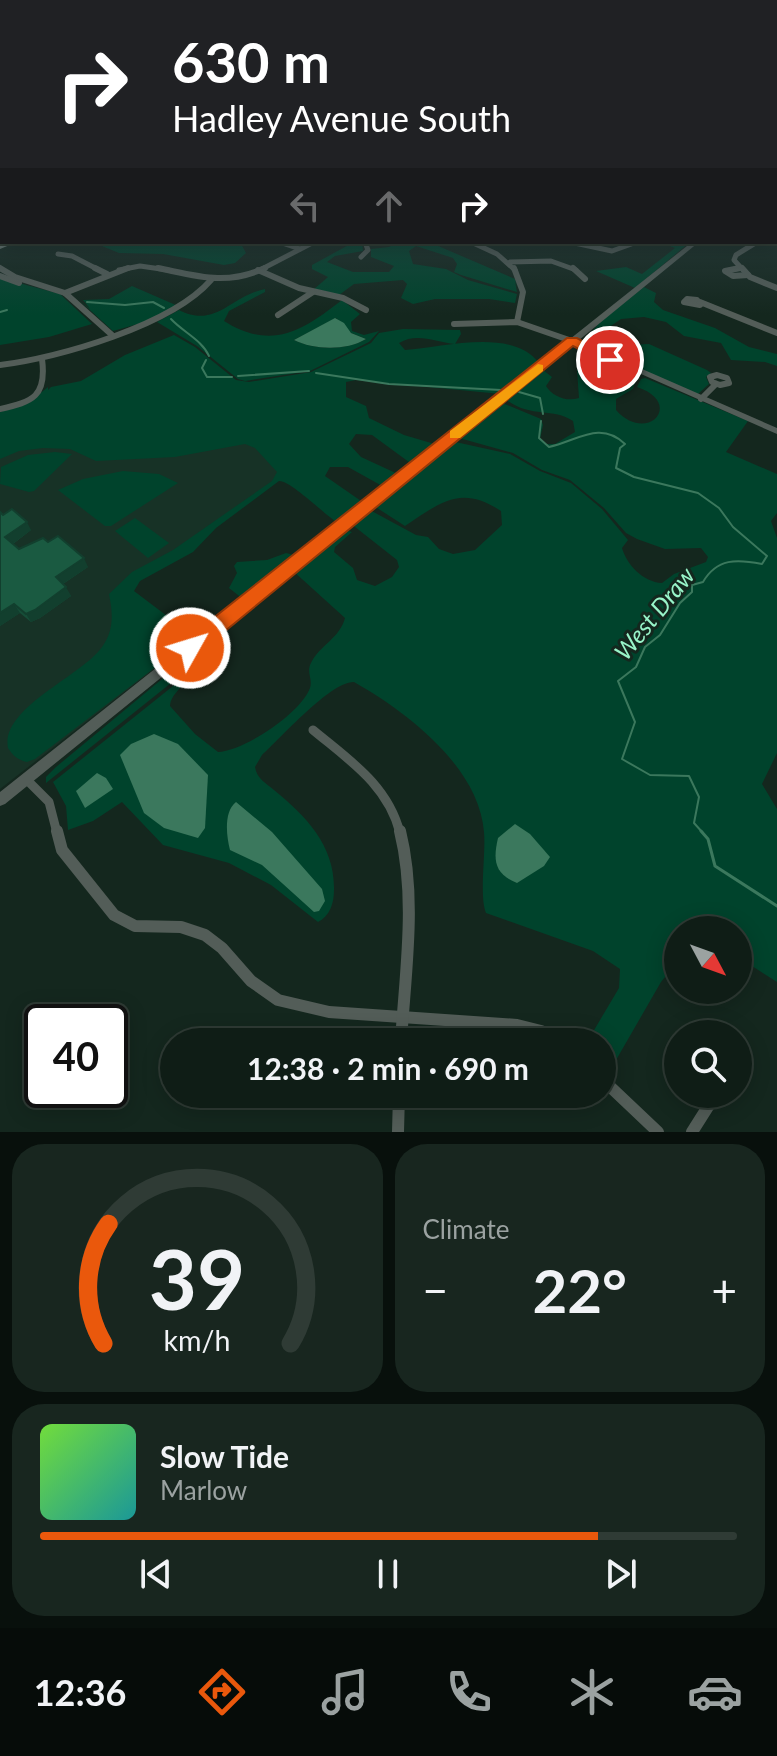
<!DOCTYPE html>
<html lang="en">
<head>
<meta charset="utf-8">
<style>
	:root { --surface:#0f1d16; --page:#18261f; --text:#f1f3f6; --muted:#9ba2a1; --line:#2f3b35; --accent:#ea580c }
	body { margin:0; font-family:Lato,sans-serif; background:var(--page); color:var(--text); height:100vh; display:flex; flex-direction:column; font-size:30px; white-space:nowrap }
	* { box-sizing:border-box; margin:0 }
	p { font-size:26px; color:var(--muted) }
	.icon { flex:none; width:44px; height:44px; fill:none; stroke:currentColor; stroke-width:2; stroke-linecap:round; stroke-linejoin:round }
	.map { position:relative; height:1132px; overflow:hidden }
	.details { display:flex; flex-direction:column; gap:12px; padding:12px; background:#08100c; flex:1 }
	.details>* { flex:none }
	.banner { position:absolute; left:0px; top:0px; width:778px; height:244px; box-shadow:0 4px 20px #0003,0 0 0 2px var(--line); background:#202124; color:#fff; overflow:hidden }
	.needle { width:52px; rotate:131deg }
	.buttons { position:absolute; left:664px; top:916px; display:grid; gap:16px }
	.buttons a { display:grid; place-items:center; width:88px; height:88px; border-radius:50%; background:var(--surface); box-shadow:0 4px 20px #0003,0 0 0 2px var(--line); font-size:40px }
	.speed { position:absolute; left:24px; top:1004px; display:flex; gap:16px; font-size:40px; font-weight:700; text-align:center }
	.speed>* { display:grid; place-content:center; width:104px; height:104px; border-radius:50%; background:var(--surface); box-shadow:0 4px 20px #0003,0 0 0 2px var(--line); line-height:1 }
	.speed .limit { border:4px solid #111; border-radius:12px; background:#fff; color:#111 }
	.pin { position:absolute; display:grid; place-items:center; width:68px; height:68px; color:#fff; margin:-34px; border:4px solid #fff; border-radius:50%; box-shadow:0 2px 8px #0007 }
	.me { position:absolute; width:88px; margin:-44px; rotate:51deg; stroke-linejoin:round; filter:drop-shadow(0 0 6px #0008) }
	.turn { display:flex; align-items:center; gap:28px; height:168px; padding:0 40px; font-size:36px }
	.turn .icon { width:104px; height:104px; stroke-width:2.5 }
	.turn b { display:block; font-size:56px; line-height:68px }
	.lanes { display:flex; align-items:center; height:76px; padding:0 40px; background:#0003; justify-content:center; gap:40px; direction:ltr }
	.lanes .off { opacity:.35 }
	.big { font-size:60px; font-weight:700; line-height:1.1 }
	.details .tile { flex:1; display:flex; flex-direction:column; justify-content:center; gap:12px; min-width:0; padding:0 28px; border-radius:32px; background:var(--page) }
	.details .dial { align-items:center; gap:0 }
	.dial svg { height:208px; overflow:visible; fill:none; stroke:var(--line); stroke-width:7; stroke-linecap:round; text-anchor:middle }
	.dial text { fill:var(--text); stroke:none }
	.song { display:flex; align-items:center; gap:24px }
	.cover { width:96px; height:96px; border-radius:12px; background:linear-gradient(135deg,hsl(100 70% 55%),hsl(180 70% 35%)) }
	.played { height:8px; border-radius:4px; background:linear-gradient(90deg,var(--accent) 80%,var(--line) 80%) }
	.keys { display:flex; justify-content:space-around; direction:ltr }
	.heat { display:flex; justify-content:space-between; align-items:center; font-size:44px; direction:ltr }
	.details .tiles { flex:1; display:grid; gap:12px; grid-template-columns:1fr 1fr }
	.tile:last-child { grid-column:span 2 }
	.trip { position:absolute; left:160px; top:1028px; width:456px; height:80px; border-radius:40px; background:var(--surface); box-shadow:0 4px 20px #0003,0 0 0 2px var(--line); font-weight:700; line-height:80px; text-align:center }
	.tab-bar { display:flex; height:128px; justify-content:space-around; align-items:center; background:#060c09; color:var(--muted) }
	.tab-bar .icon { width:56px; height:56px }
	.tab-bar .active { color:var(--accent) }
	.tab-bar b { font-size:36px; color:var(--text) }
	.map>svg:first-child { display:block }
</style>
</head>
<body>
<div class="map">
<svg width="777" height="1132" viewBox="0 0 777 1132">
	<rect width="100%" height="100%" fill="#14271e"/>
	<polygon fill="#173226" points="135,358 302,463 124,588 187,643 0,789 0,427"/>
	<g fill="#00432c" fill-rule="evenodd">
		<polygon points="92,242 240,242 246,253 235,263 224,265 163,254 119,253"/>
		<polygon points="354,242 362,242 363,251 335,256 327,262 353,272 389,272 394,266 371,257 371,249 389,247 397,242 429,242 515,279 520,292 515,281 517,292 461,275 454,272 457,264 453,258 416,246 409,251 413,264 446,269 468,280 517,294 515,303 489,299 435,299 413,304 401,298 407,284 403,280 354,284 339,295 313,290 328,277 312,269 312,265"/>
		<polygon points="659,242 690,242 635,288 596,271 626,267 642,274 675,248"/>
		<polygon points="0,278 60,294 92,324 49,337 0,345"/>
		<polygon points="132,286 178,306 145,322 113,331 80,301 90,309 83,300 109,299"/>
		<polygon points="644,287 656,293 654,302 663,310 715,328 749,347 777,354 777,366 765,362 731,360 721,343 684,336 666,322 644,317 621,319 602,332 602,336 625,345 649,344 707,370 711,373 706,377 709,384 698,394 613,358 583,342 600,322"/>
		<path d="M265,289V292L229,311L224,321C272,351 302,331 342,300L360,314L351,322L352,331L364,335L379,331L369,342L310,371L245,381L238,379L197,346L157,322L179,310C216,329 230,296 265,289ZM336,318L351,333L366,339C345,351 315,350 294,340Z"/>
		<path d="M403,329L460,330L461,334L455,344C435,342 417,332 399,343L405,350C441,348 512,327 539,363L501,394L356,380L346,382V397L366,406L369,418L404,435L438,445L413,465L372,435L356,434L349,444L361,457L400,475L384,487L348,467H330L325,476L364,503L339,524C325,515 290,480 279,481L216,528L193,552L140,581L134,591L175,622L191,640L35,759L27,762C18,760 13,756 8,748C0,708 82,676 102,647C114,630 113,614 109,594L132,572L173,550L272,481L277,472L255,448L245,444L175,457L96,461L70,449L43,448L19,451L0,459V412L28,403L48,387V390L51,387L81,381L125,355L174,335L195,347L236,380L249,382L311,372L371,343L379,333Z"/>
		<path d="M602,358L638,374L633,389L616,399V410C647,445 685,403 637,387L641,379L645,378L748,421L726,452L777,474V513L771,521L777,538V753L762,784L777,809V982L738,957V930H678V961L661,982L608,1074L602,1068V1042H587L619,988L620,969L593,951L486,913C479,896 486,854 484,832C479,767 407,712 354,682C331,681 281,738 262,755L255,767C257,779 266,783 274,790C307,817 335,846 334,890C334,903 330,916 318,922L271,885L229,863L163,845L122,802L93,821L68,830L66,806L53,782L188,674C187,686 171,692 170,706L195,734L218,752C244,751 301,713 310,688C313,679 306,672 311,663C319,646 340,638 345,618L292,570L342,529L352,532L335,547L334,552L353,568L357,580L375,586L392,577L399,567L397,560L350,523L368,509L416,535L428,537L439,549L453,554L475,550L502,525L501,511C460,484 440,503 405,526L374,506L451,441L510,454L540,471L571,483L602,509L628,540L622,548C627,565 643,582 662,583L674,574L706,562L708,557L701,548L665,549L637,539L626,533L604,508L570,480L542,470L513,453L459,438L458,436L500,402L541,419L543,425L540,439L545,444H555L575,432L573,421C552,407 529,419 504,398L543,370L552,377L546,386C553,397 567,402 579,398L577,370L584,363Z"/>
		<polygon points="55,452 72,454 34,491 29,492 0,484 1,467 28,455"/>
		<polygon points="123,471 159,474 178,483 111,526 105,526 58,490 83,479"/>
		<polygon points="135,518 169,543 148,558 115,531"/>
		<polygon points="286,553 298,556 243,599 229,588 237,573 234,566 237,562 267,560"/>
		<polygon points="179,665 186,671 46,783 46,777 56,767"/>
	</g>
	<g fill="#3b785d">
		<path d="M335,318L344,323L351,333L366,339C346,351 314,350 294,340Z"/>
		<polygon points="154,734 178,744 208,775 205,828 198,838 164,828 144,813 120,755 131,744"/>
		<polygon points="97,773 106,778 113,789 85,808 76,791"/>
		<path d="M236,802L272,832L322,889L325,901L319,911L314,912L262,865L230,850C226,835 224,811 236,802Z"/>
		<path d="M515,824L530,834L550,857L544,866L517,883C494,874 493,860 498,838Z"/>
	</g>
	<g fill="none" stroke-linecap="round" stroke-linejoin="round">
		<g stroke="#3b785d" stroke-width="2">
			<polyline points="87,302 125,305 153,302 164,308"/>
			<polyline points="0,312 7,310"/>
			<path d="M171,319C183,332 202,340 209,356"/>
			<polyline points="206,360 202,368 207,377 232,377"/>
			<polyline points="316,373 389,384 501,390"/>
			<polyline points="238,376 309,371"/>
			<polyline points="519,392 540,398 543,414"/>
			<path d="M541,421L539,438L549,447C577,441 600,420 625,444L620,448L616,468L634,477L698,493L719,508L733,527L767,556L762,564C737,559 717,558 703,582L692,585V592L680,603L660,635L645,647L636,667L618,681L635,722L622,759L650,775L689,776L699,797L694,823L703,833"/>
		</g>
		<polyline stroke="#3b785d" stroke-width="3" points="701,831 708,839 715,866 777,906"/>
		<g stroke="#535d58" stroke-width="5">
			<polyline points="279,242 300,249"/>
			<polyline points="471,242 497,254 515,270"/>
			<polyline points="570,242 612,251 637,242"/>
			<polyline points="58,254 72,256 99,270"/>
			<polyline points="361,257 368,250 365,242"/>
			<polyline points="510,262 551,261 576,270"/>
			<polyline points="0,268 3,270"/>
			<polyline points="119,270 140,266 168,270"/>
			<polyline points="260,270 314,242"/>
			<polyline points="730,270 740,268"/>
			<polyline points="743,270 734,260 736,255 757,242"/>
		</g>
		<g stroke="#535d58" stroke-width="6">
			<polyline points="0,268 15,277 65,293 112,335"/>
			<polyline points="95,268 107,274"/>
			<path d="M158,268C197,276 226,286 265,268"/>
			<polyline points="514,268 523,292 517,322"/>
			<polyline points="573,268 585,279"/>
			<polyline points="740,268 725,271 733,276 748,275"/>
			<polyline points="742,268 750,277 777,288"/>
			<polyline points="258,270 299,288 343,298 366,310"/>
			<polyline points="0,276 19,283"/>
			<polyline points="65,293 128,268"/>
			<polygon points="687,299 697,300 700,305 684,302"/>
			<polyline points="700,302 777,333"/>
			<polyline points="278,315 313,292"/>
			<polyline points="454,324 517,322 572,341"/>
			<path d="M0,365C59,358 172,325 211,280"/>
			<polygon points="717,375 727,378 729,383 720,385 712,382 710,377"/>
			<polyline points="701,399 716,384"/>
			<path d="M0,409C33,402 47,396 42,359"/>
		</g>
		<g stroke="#535d58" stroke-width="9">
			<path d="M313,730C349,760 388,785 400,833"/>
			<polyline points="26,779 49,802 57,833"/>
		</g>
		<g stroke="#535d58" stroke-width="12">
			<polyline points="57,831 62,850 114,915 135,926 181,927 205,935 222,948 251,981 278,1000 329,1012 517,1025 541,1031 560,1042"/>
			<path d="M400,831C417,899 405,973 401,1042"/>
			<polyline points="738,1069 742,1065"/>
			<polyline points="602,1079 658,1132"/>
			<polyline points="398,1132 399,1094"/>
			<polyline points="692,1132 716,1094"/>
		</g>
		<g fill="#535d58" fill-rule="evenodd">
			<polygon points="777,175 777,179 776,180 776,176"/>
			<polygon points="692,242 699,242 578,341 777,428 777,434 573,344 5,804 0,806 0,792"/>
		</g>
		<polygon fill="#6f7d76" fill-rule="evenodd" points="8,242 17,242 0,249 0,245"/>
	</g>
	<polygon fill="#164d38" points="0,512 31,530 13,544 19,549 48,542 88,567 63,584 71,596 40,618 31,622 20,613 0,626"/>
	<g fill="#123f2e">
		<polygon points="27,522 31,530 10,546 5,537"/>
		<polygon points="84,558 88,567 61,585 56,577"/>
		<polygon points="66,587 71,596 40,618 31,622 26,614"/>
		<polygon points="14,604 20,613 0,626 0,613"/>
	</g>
	<polygon fill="#1a5a41" stroke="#123f2e" stroke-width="2" points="12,509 27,522 5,537 19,549 43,538 48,542 58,536 84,558 56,577 66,587 35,610 26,614 14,604 0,613 0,512 3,515"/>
	<linearGradient id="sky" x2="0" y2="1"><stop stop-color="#0b1510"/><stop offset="0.5" stop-color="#34474c"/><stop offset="1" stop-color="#34474c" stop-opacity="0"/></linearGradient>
	<rect width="777" height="315" fill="url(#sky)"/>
	<polygon fill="#ea580c" stroke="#983908" stroke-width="2" points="567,338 577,338 617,360 606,363 573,346 197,654 190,656 183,654 180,648 183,642"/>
	<polygon fill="#f59e0b" points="538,364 543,365 543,371 460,438 450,438 450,431"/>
	<g text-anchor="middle" stroke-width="6" stroke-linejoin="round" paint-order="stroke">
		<g font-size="24" font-style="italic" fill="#98f4c9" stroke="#14271e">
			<text transform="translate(655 614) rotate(-51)" y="8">West Draw</text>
		</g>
	</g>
</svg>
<div class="buttons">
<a><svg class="needle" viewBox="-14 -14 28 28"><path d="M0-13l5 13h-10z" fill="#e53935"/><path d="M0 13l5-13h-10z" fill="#9ba2a1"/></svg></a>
<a><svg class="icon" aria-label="search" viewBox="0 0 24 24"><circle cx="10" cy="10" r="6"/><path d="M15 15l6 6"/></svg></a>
</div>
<div class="speed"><div class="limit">40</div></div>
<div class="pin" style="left:610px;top:360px;background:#d93025"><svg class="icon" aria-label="arrive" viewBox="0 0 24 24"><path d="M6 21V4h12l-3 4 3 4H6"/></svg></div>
<svg class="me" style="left:190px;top:648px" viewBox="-20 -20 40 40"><circle r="17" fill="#ea580c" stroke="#fff" stroke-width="3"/><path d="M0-11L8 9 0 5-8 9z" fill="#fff"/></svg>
<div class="trip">12:38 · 2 min · 690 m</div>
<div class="banner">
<div class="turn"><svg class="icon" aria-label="right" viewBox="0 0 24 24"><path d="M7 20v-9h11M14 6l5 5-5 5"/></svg><div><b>630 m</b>Hadley Avenue South</div></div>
<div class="lanes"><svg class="icon off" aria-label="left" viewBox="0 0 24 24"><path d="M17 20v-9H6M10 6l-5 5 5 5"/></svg><svg class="icon off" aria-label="ahead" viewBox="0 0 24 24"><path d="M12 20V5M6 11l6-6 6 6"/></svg><svg class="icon" aria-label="right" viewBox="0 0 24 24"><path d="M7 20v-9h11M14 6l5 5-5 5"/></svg></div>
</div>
</div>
<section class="details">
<div class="tiles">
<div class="tile dial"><svg viewBox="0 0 100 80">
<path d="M14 69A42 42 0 1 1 86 69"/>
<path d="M14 69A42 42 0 0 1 16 23" stroke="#ea580c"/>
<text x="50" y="56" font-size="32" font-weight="700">39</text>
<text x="50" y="72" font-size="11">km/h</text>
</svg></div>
<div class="tile"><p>Climate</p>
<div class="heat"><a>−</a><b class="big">22°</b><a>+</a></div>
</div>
<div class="tile">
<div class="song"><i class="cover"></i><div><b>Slow Tide</b><p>Marlow</p></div></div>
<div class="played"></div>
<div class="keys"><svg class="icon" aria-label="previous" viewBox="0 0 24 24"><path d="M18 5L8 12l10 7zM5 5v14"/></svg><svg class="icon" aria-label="pause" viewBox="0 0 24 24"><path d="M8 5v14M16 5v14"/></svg><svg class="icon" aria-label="next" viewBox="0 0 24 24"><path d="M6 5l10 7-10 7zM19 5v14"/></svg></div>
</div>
</div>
</section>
<nav class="tab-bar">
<b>12:36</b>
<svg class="icon active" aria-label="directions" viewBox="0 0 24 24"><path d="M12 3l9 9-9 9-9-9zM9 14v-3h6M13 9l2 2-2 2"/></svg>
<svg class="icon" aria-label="music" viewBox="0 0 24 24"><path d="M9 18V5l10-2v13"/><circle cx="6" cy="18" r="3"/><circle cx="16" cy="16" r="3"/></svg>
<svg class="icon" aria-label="phone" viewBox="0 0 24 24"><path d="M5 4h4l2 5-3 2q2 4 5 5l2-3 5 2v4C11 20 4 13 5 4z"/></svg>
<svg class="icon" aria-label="climate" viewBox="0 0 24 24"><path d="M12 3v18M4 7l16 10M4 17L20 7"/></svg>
<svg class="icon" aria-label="car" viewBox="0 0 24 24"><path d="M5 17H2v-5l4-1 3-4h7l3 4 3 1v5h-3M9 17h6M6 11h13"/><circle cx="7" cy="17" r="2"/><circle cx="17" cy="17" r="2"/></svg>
</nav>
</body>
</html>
